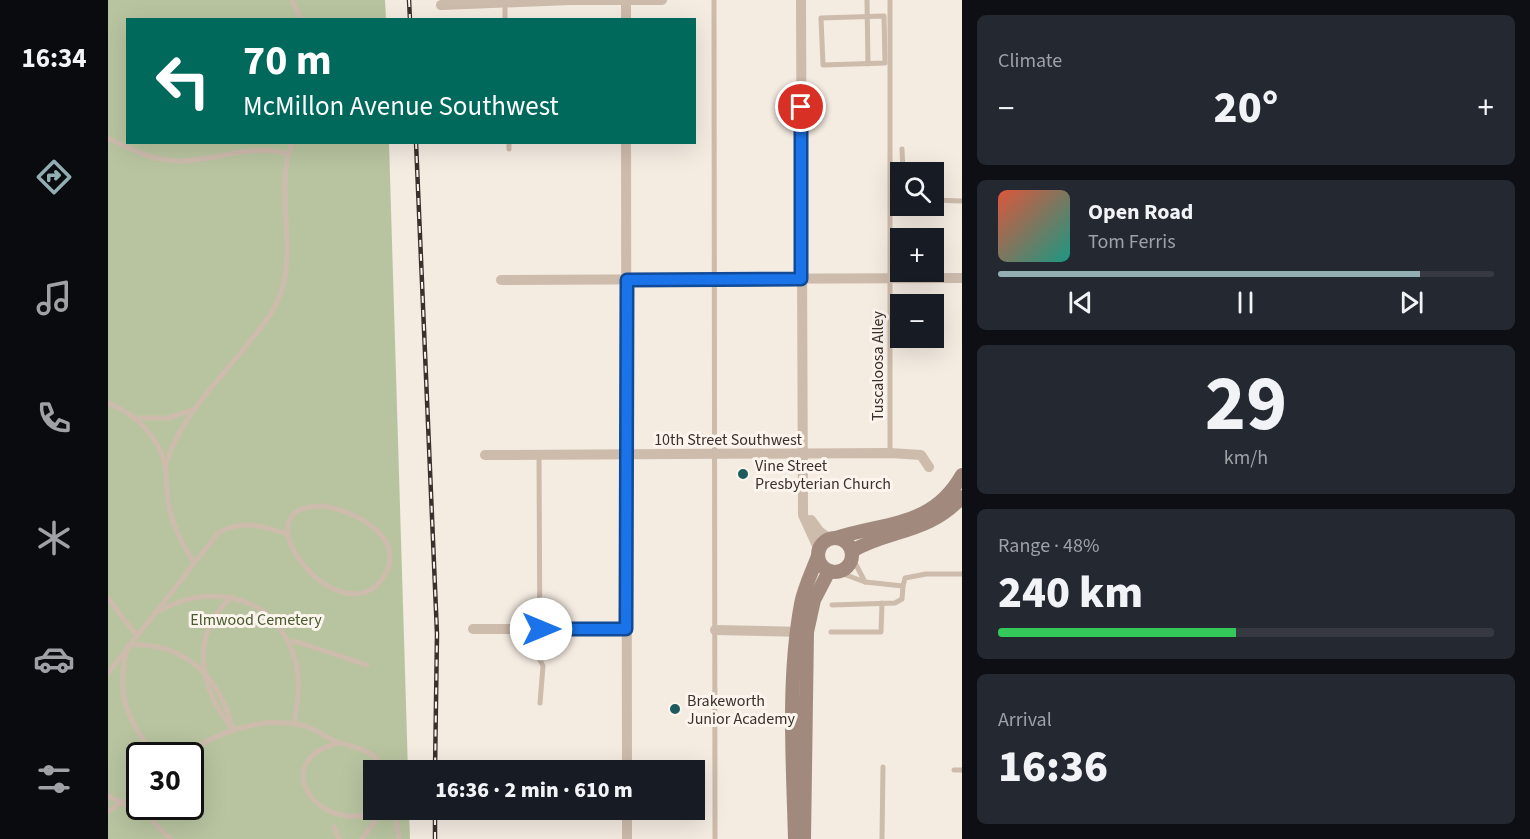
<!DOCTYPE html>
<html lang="en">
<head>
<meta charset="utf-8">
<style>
	:root { --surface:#171b24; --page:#242831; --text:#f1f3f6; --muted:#9ea1a6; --line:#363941; --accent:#92aeb2 }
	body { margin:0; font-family:"Source Sans 3",sans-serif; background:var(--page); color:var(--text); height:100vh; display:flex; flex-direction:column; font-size:22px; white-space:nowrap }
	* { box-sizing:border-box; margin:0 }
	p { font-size:20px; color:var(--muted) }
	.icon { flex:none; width:33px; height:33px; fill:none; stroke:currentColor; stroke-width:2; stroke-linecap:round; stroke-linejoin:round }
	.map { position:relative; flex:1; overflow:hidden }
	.panel { display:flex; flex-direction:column; gap:15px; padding:15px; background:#0d0f14; width:568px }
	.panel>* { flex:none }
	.hud { position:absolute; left:18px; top:18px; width:570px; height:126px; border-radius:0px; box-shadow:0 6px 24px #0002; background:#00695c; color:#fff; overflow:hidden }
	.controls { position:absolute; left:782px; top:162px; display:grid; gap:12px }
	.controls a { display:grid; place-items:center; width:54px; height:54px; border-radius:0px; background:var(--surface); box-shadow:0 6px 24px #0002; font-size:30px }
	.speed { position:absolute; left:18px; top:742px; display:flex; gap:12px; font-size:30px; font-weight:700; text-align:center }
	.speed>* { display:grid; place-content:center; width:78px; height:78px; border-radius:50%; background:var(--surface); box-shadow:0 6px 24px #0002; line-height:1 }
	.speed .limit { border:3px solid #111; border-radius:9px; background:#fff; color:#111 }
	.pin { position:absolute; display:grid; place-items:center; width:51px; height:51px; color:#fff; margin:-26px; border:3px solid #fff; border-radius:50%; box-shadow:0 2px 6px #0007 }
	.me { position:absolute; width:66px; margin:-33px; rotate:90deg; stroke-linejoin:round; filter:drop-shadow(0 0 4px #0008) }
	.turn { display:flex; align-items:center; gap:21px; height:126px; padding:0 18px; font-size:27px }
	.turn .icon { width:78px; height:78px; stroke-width:2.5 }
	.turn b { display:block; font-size:42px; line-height:51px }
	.big { font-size:45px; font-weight:800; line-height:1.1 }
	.panel .widget { flex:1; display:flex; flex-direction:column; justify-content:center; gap:9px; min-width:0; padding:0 21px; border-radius:9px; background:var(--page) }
	.panel .dial { align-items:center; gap:0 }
	.dial b { font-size:78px; line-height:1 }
	.song { display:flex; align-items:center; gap:18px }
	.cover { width:72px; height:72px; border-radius:9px; background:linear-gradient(135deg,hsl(10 70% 55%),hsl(170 70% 35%)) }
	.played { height:6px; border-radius:3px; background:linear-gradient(90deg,var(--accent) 85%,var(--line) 85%) }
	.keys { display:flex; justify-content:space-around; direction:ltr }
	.heat { display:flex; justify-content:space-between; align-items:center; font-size:33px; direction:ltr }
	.charge { height:9px; border-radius:4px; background:linear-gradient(90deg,#34c759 48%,var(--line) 0) }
	.trip { position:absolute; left:255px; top:760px; width:342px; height:60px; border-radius:0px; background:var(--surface); box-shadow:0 6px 24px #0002; font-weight:800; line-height:60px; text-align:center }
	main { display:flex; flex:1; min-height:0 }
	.tabs { display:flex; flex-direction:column; width:108px; justify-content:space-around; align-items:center; background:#090b0e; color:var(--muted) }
	.tabs .icon { width:42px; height:42px }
	.tabs .on { color:var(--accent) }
	.tabs b { font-size:27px; color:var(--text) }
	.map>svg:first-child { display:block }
</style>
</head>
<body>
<main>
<nav class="tabs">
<b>16:34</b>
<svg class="icon on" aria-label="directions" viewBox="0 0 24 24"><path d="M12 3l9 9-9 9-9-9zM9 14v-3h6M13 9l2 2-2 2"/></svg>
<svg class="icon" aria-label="music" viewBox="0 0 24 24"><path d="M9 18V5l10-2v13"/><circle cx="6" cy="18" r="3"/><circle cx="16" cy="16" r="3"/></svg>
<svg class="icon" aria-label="phone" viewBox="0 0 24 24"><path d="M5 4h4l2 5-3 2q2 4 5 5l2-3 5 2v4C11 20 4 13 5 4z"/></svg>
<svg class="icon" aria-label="climate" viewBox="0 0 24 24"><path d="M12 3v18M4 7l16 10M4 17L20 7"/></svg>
<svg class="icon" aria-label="car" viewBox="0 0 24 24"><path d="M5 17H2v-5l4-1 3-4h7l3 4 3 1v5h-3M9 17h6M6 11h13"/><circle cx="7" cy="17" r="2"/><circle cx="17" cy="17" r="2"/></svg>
<svg class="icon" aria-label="filters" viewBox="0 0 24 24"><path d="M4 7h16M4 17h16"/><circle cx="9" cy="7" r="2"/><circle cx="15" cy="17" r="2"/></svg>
</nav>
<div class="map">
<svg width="854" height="839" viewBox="0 0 854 839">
	<rect width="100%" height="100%" fill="#f4ebe1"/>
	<path fill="#b8c4a0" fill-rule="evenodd" d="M0,0H277L278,19L20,20V142L281,143L300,771H266V810H301L302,839H0ZM32,756H82V807H32Z"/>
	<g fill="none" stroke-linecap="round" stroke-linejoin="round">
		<g stroke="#cdbbac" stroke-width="5">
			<polyline points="184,0 193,20"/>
			<polyline points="606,0 607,839"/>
			<polyline points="759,0 760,64"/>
			<polyline points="397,2 397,20"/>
			<polygon points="776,16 777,63 715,65 713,18"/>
			<path d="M0,138C23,150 44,160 70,161C100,162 156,141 180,155"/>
			<polyline points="401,142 401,149"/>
			<polyline points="794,149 795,172"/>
			<polyline points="825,200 854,201"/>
			<path d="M0,403C28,414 51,436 57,466C60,480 58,494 61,508C66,528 75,546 86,563"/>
			<polyline points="27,418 60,418 85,410"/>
			<polyline points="782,453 782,0"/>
			<polyline points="431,455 432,660 435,666 432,703"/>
			<path d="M57,466C71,419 108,383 139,345C150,331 163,317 170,300C192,249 165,194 184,142"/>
			<path d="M216,506C246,511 300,537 276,576C235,642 122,503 216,506Z"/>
			<polyline points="730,572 757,582 744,557"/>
			<polyline points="757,582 795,586 797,578 818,574 854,574"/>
			<path d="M124,597C80,635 92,688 124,729"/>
			<polyline points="0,598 28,635"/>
			<polyline points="724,605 787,603 794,599 795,586"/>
			<path d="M47,613C103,580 171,595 188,663C193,683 189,704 186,724"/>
			<polyline points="723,632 773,632 774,603"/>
			<polyline points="181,642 190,642 259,665"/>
			<path d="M0,673L110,533C135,519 154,526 180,534"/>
			<path d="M231,743C157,760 211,839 273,810"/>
			<path d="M47,756C18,718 7,694 20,645C78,642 112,677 125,730"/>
			<path d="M74,756C107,733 152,716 193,725C206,727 215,736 227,741C247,748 267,748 276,771"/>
			<polyline points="846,770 854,770"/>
			<polyline points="0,796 43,818"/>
			<polyline points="40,807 46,823 63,839"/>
			<polyline points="287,810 291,839"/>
			<polyline points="412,810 440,810"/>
			<polyline points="0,812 13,802 32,795"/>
			<polyline points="226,827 231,839"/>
			<polyline points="254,839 270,817"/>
			<polyline points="774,839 775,767"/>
		</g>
		<g stroke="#cdbbac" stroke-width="10">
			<polyline points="693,0 695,515 711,550"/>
			<polyline points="518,1 518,20"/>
			<polyline points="333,5 462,0 554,0"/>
			<polyline points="518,142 519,771"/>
			<polyline points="393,280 854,278"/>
			<polyline points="377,455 782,453 813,455 821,467"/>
			<polyline points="703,520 711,531 722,539"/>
			<polyline points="365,629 518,629"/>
			<polyline points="607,630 697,632"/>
			<polyline points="519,810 519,839"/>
		</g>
		<g stroke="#a18a7d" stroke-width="14">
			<path d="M728,538C778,522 825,527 854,475"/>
			<circle cx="727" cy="555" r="17"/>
			<path d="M744,551C782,529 820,534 854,497"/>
			<path d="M687,839C685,762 679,680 693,604C696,588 704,572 710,556"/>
			<polyline points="696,839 699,632 706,600 721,571"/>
		</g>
		<g stroke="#3b302b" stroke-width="4.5">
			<g id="rail">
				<polyline points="301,0 302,20"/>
				<polyline points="308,142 329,634 327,771"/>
				<polyline points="327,839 327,810"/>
			</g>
		</g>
		<use href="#rail" stroke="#fbf5ee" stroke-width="2" stroke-dasharray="7" stroke-linecap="butt"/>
	</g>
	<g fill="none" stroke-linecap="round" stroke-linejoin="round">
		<g stroke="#114b97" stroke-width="15">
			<polyline id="route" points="433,629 518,629 519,280 693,279 693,107"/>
		</g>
		<use href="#route" stroke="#1a73e8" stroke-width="10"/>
	</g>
	<g fill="#1f5a5e" stroke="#fbf5ee" stroke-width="2">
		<circle cx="635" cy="474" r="6"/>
		<circle cx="567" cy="709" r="6"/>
	</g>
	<g text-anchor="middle" stroke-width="6" stroke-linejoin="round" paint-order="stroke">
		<g font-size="16" fill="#3b302b" stroke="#fbf5ee">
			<text transform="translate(769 366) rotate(-90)" y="6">Tuscaloosa Alley</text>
			<text x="620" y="445">10th Street Southwest</text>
		</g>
		<g font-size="16" fill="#3b302b" stroke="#fbf5ee" text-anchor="start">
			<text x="647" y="471">Vine Street<tspan x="647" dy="18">Presbyterian Church</tspan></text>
			<text x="579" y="706">Brakeworth<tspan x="579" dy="18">Junior Academy</tspan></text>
		</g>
		<g font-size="16" fill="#4a5a2e" stroke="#fbf5ee">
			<text x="148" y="625">Elmwood Cemetery</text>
		</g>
	</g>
</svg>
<div class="controls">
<a><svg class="icon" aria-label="search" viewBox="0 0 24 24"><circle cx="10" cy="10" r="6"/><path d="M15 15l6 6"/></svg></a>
<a>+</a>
<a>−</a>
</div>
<div class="speed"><div class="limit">30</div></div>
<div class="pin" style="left:693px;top:107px;background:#d93025"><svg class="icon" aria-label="arrive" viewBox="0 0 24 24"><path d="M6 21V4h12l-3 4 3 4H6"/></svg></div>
<svg class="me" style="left:433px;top:629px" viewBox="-20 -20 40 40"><circle r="19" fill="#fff"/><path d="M0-13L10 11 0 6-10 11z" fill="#1a73e8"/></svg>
<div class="trip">16:36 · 2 min · 610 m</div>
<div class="hud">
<div class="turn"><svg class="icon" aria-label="left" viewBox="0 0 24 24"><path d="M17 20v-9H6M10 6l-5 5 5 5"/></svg><div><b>70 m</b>McMillon Avenue Southwest</div></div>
</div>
</div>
<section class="panel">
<div class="widget"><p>Climate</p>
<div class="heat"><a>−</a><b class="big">20°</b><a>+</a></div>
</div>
<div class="widget">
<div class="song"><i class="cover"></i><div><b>Open Road</b><p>Tom Ferris</p></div></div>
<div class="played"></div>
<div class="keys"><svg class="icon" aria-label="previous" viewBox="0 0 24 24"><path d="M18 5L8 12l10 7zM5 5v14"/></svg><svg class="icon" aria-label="pause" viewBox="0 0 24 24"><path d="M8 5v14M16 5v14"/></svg><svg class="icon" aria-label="next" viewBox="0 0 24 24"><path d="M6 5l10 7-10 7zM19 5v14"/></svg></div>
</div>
<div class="widget dial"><b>29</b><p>km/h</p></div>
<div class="widget"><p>Range · 48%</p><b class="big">240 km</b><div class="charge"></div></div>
<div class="widget"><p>Arrival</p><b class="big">16:36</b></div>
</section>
</main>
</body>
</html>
